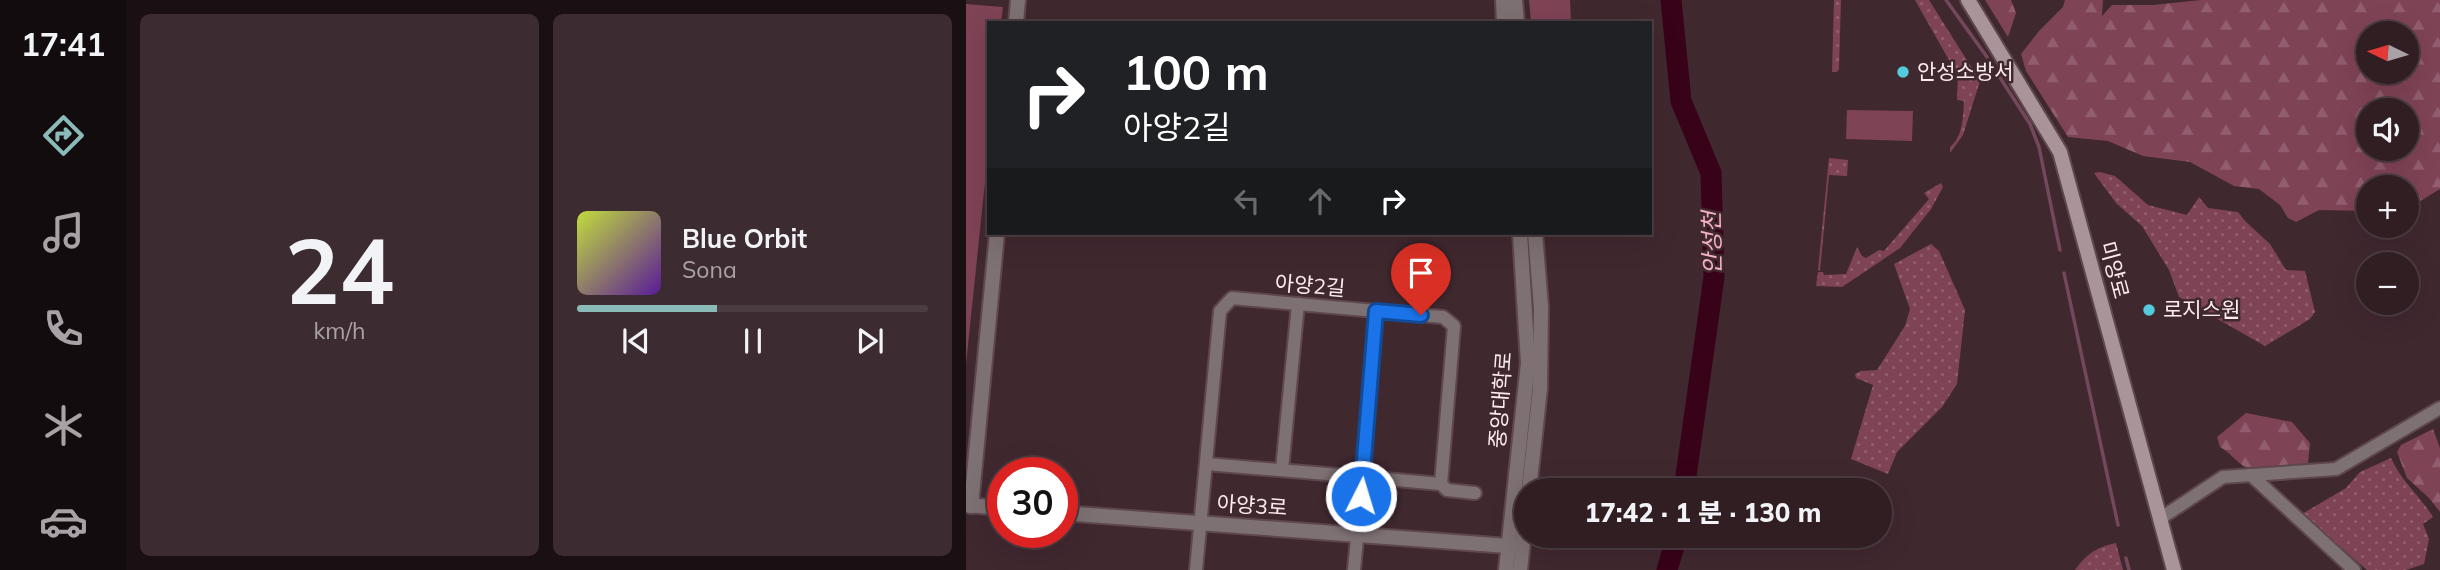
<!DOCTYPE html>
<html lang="ko">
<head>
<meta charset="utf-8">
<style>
	:root { --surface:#301e23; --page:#3c2b30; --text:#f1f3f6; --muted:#a8a2a6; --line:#4b3c41; --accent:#8bbbb9 }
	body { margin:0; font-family:Mulish,"Noto Sans KR",sans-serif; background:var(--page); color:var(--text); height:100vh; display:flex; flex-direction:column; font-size:26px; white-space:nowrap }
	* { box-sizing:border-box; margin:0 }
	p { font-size:23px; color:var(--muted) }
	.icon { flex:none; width:38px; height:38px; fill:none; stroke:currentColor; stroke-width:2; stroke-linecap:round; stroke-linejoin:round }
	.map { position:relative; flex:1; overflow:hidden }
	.side { display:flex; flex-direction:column; gap:14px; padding:14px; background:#1a1013; width:840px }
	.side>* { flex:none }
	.hud { position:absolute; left:21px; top:21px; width:665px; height:214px; border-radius:0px; box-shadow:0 7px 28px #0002,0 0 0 2px var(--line); background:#202124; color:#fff; overflow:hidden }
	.needle { width:46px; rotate:275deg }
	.buttons { position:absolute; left:1390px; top:21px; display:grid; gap:14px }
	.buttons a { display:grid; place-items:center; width:63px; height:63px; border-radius:50%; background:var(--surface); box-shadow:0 7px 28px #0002,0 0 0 2px var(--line); font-size:35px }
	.speed { position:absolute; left:21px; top:457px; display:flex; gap:14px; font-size:35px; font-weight:700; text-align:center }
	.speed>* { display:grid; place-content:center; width:91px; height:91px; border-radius:50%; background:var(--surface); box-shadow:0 7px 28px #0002,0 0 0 2px var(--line); line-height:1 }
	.speed .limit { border:10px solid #d22; background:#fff; color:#111 }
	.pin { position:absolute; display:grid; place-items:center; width:60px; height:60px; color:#fff; margin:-72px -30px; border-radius:50% 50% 50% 0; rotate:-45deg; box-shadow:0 0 7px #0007 }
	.pin .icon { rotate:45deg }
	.me { position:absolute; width:77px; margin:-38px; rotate:5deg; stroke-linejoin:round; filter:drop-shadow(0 0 5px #0008) }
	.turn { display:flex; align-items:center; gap:24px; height:147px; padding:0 21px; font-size:32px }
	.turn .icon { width:91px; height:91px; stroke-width:2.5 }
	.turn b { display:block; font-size:49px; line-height:60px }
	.lanes { display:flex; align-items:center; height:66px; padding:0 21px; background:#0003; justify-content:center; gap:35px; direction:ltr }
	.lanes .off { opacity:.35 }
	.side .widget { flex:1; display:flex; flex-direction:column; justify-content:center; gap:10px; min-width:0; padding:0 24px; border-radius:10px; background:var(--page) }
	.side .dial { align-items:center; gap:0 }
	.dial b { font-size:91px; line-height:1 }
	.song { display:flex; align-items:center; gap:21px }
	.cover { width:84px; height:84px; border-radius:10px; background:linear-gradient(135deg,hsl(70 70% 55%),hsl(270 70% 35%)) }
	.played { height:7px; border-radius:4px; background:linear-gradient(90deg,var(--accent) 40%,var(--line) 40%) }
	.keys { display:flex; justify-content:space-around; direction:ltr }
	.side .tiles { flex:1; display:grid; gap:14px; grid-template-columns:repeat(2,1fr) }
	.trip { position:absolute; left:548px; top:478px; width:378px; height:70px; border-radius:35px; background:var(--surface); box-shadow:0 7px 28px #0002,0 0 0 2px var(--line); font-weight:800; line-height:70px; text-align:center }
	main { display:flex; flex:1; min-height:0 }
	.tab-bar { display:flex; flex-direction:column; width:126px; justify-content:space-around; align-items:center; background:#130c0e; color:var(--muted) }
	.tab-bar .icon { width:49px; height:49px }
	.tab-bar .current { color:var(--accent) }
	.tab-bar b { font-size:32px; color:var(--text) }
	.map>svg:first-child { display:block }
</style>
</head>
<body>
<main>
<nav class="tab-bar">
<b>17:41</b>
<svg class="icon current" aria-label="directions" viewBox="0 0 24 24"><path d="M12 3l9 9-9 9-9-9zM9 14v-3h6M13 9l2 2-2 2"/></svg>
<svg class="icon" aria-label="music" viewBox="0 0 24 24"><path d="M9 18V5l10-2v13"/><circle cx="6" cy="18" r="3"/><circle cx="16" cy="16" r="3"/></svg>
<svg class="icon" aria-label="phone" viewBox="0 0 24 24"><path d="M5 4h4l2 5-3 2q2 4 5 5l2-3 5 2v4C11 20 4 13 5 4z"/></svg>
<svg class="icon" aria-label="climate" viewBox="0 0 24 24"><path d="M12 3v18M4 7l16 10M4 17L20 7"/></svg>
<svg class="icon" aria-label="car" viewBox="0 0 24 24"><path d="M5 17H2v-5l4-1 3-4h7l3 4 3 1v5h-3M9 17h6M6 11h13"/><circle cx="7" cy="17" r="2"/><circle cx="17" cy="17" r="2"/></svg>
</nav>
<section class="side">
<div class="tiles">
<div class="widget dial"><b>24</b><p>km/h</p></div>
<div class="widget">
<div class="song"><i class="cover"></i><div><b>Blue Orbit</b><p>Sona</p></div></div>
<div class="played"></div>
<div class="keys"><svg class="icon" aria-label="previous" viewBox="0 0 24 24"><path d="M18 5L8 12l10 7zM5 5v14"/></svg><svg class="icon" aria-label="pause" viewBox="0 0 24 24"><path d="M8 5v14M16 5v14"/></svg><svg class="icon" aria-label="next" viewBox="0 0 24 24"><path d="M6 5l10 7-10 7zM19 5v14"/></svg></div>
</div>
</div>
</section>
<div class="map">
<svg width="1474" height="570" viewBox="0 0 1474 570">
	<defs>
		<pattern id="grass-dots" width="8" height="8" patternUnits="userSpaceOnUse" patternTransform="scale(1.75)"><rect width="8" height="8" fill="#7f4356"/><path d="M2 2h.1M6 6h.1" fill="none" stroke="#925e6f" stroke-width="1.8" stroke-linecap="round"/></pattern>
		<pattern id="forest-firs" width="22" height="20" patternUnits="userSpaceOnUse" patternTransform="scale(1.75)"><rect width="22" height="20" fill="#7f4356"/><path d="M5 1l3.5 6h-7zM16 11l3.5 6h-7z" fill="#925e6f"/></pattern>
	</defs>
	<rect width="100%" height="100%" fill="#40282f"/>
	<g fill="url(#grass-dots)">
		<polygon points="868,0 875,0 873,69 871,72 866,72"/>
		<path d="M949,0H963L1014,81L997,135L984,153V147C997,137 997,117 998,101L991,100L992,76Z"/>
		<polygon points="863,158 882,160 881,176 863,175 854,271 852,270"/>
		<polygon points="1134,172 1149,176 1182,205 1221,215 1233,197 1242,208 1272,212 1279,221 1304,244 1320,270 1339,271 1349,312 1344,319 1299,346 1213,297 1203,270 1176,226 1150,203 1128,173"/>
		<polygon points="975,183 977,187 965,209 934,248 876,287 850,286 852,272 857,272 858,275 880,274 891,247 896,256 900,258 913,250 918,251 963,199 958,193"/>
		<polygon points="965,244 973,251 999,310 991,384 976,407 931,452 922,474 885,459 907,385 890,378 889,374 895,371 911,370 939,326 944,309 928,264"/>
		<path d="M1425,458C1435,481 1454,496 1467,517L1457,524L1463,539L1458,564L1440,570H1401L1336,514L1380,488L1394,472Z"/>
		<path d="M1150,543L1157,570H1109C1120,554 1131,547 1150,543Z"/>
	</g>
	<g fill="url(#forest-firs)" fill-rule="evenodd">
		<polygon points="1019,0 1045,0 1050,13 1042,37"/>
		<path d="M1099,0H1137L1136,16L1146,5H1187L1235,0H1474V189L1440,210V187H1402V211L1353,210L1330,222L1322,218L1314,205L1293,189L1268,186L1224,162L1177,156L1142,141L1102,137L1060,71L1055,54L1073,31L1097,7ZM1402,33H1440V72H1402ZM1402,110H1440V149H1402Z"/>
		<path d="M1280,413L1326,422L1344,443L1342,463C1327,465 1287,473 1276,465C1268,459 1263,452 1254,447L1251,437Z"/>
		<polygon points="1467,429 1474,448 1474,512 1463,498 1441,478 1431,452 1435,445"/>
	</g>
	<g fill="#7f4356">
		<polygon points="563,0 604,0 605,23 565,23"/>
		<polygon points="0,4 37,7 35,23 23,23 23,144 0,364"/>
		<polygon points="881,110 947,111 946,141 880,139"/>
	</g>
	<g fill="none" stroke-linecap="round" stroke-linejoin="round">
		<g stroke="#73485a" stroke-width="3.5">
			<polyline points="980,0 1021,57"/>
			<polyline points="1033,76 1064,124 1073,147 1094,250"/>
			<polyline points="1098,273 1152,525"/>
			<polyline points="1160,558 1163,570"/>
		</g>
		<g stroke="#380219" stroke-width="21">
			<polyline points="705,0 715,101 745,173 748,277 718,490"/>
			<polyline points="701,570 711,536"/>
		</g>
		<g stroke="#5e474e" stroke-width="16">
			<g id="minor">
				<polyline points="240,464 397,477 410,311"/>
				<polyline points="316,470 332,304"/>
				<polyline points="1285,475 1388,570"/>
				<polyline points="475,484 481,490 509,493"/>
				<polyline points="1195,518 1257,477 1370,469 1474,408"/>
				<polyline points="230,570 254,311 266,298 477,317 488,326 475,484 397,477 388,570"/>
			</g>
		</g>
		<g stroke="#5e474e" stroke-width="18">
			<g id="tertiary">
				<polyline points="537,0 538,23"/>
				<polyline points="549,0 551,23"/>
				<polyline points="50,23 52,0"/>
				<polyline points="563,490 574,388 575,307 569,233"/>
				<polyline points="0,505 37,508"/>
				<polyline points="5,506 31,233"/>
				<polyline points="96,513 556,547"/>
				<polyline points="540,570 562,363 554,233"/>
				<polyline points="554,570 560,514"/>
			</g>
		</g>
		<g stroke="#5e474e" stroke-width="18">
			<polyline id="secondary" points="1002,0 1094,152 1208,570"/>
		</g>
		<use href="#minor" stroke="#7e7174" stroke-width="12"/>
		<use href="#tertiary" stroke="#7e7174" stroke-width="14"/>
		<use href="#secondary" stroke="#a9949a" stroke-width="14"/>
	</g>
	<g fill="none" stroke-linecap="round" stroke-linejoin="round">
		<g stroke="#114b97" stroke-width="18">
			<polyline id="route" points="395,496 410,311 455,315"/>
		</g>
		<use href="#route" stroke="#1a73e8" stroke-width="12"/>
	</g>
	<g fill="#54cade" stroke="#40282f" stroke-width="2.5">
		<circle cx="937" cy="72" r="7"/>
		<circle cx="1183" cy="310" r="7"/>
	</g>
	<g text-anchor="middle" stroke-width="5" stroke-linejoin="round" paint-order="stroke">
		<g font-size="21" fill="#fdecf1" stroke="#40282f" text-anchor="start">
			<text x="951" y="79">안성소방서</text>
			<text x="1197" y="317">로지스원</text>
		</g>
		<g font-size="21" fill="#fdecf1" stroke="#40282f">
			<text transform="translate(1148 270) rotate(75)" y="7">미양로</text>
			<text transform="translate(344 286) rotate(5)" y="7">아양2길</text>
			<text transform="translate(535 400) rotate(-86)" y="7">중앙대학로</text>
			<text transform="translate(286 506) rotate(4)" y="7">아양3로</text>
		</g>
		<g font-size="23" font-style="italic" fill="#f5b1c4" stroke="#40282f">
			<text transform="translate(746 243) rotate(-91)" y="8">안성천</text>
		</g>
	</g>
</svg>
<div class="buttons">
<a><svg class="needle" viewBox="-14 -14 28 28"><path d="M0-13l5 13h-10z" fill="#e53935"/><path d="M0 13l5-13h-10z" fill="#a8a2a6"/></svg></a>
<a><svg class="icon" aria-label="sound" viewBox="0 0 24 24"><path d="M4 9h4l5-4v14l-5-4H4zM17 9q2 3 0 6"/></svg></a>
<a>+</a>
<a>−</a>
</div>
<div class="speed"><div class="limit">30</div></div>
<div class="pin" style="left:455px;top:315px;background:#d93025"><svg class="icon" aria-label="arrive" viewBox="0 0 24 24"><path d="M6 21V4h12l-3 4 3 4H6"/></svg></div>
<svg class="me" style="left:395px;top:496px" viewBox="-20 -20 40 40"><circle r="17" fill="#1a73e8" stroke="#fff" stroke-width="3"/><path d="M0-11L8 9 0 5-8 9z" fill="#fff"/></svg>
<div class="trip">17:42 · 1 분 · 130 m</div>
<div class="hud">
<div class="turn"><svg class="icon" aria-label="right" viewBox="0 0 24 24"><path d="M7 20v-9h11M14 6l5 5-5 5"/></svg><div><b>100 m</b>아양2길</div></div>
<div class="lanes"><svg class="icon off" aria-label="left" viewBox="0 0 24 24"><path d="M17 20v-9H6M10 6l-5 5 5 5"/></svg><svg class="icon off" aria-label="ahead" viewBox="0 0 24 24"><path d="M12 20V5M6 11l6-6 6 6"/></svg><svg class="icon" aria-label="right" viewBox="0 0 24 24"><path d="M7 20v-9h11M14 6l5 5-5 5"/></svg></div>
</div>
</div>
</main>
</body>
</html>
